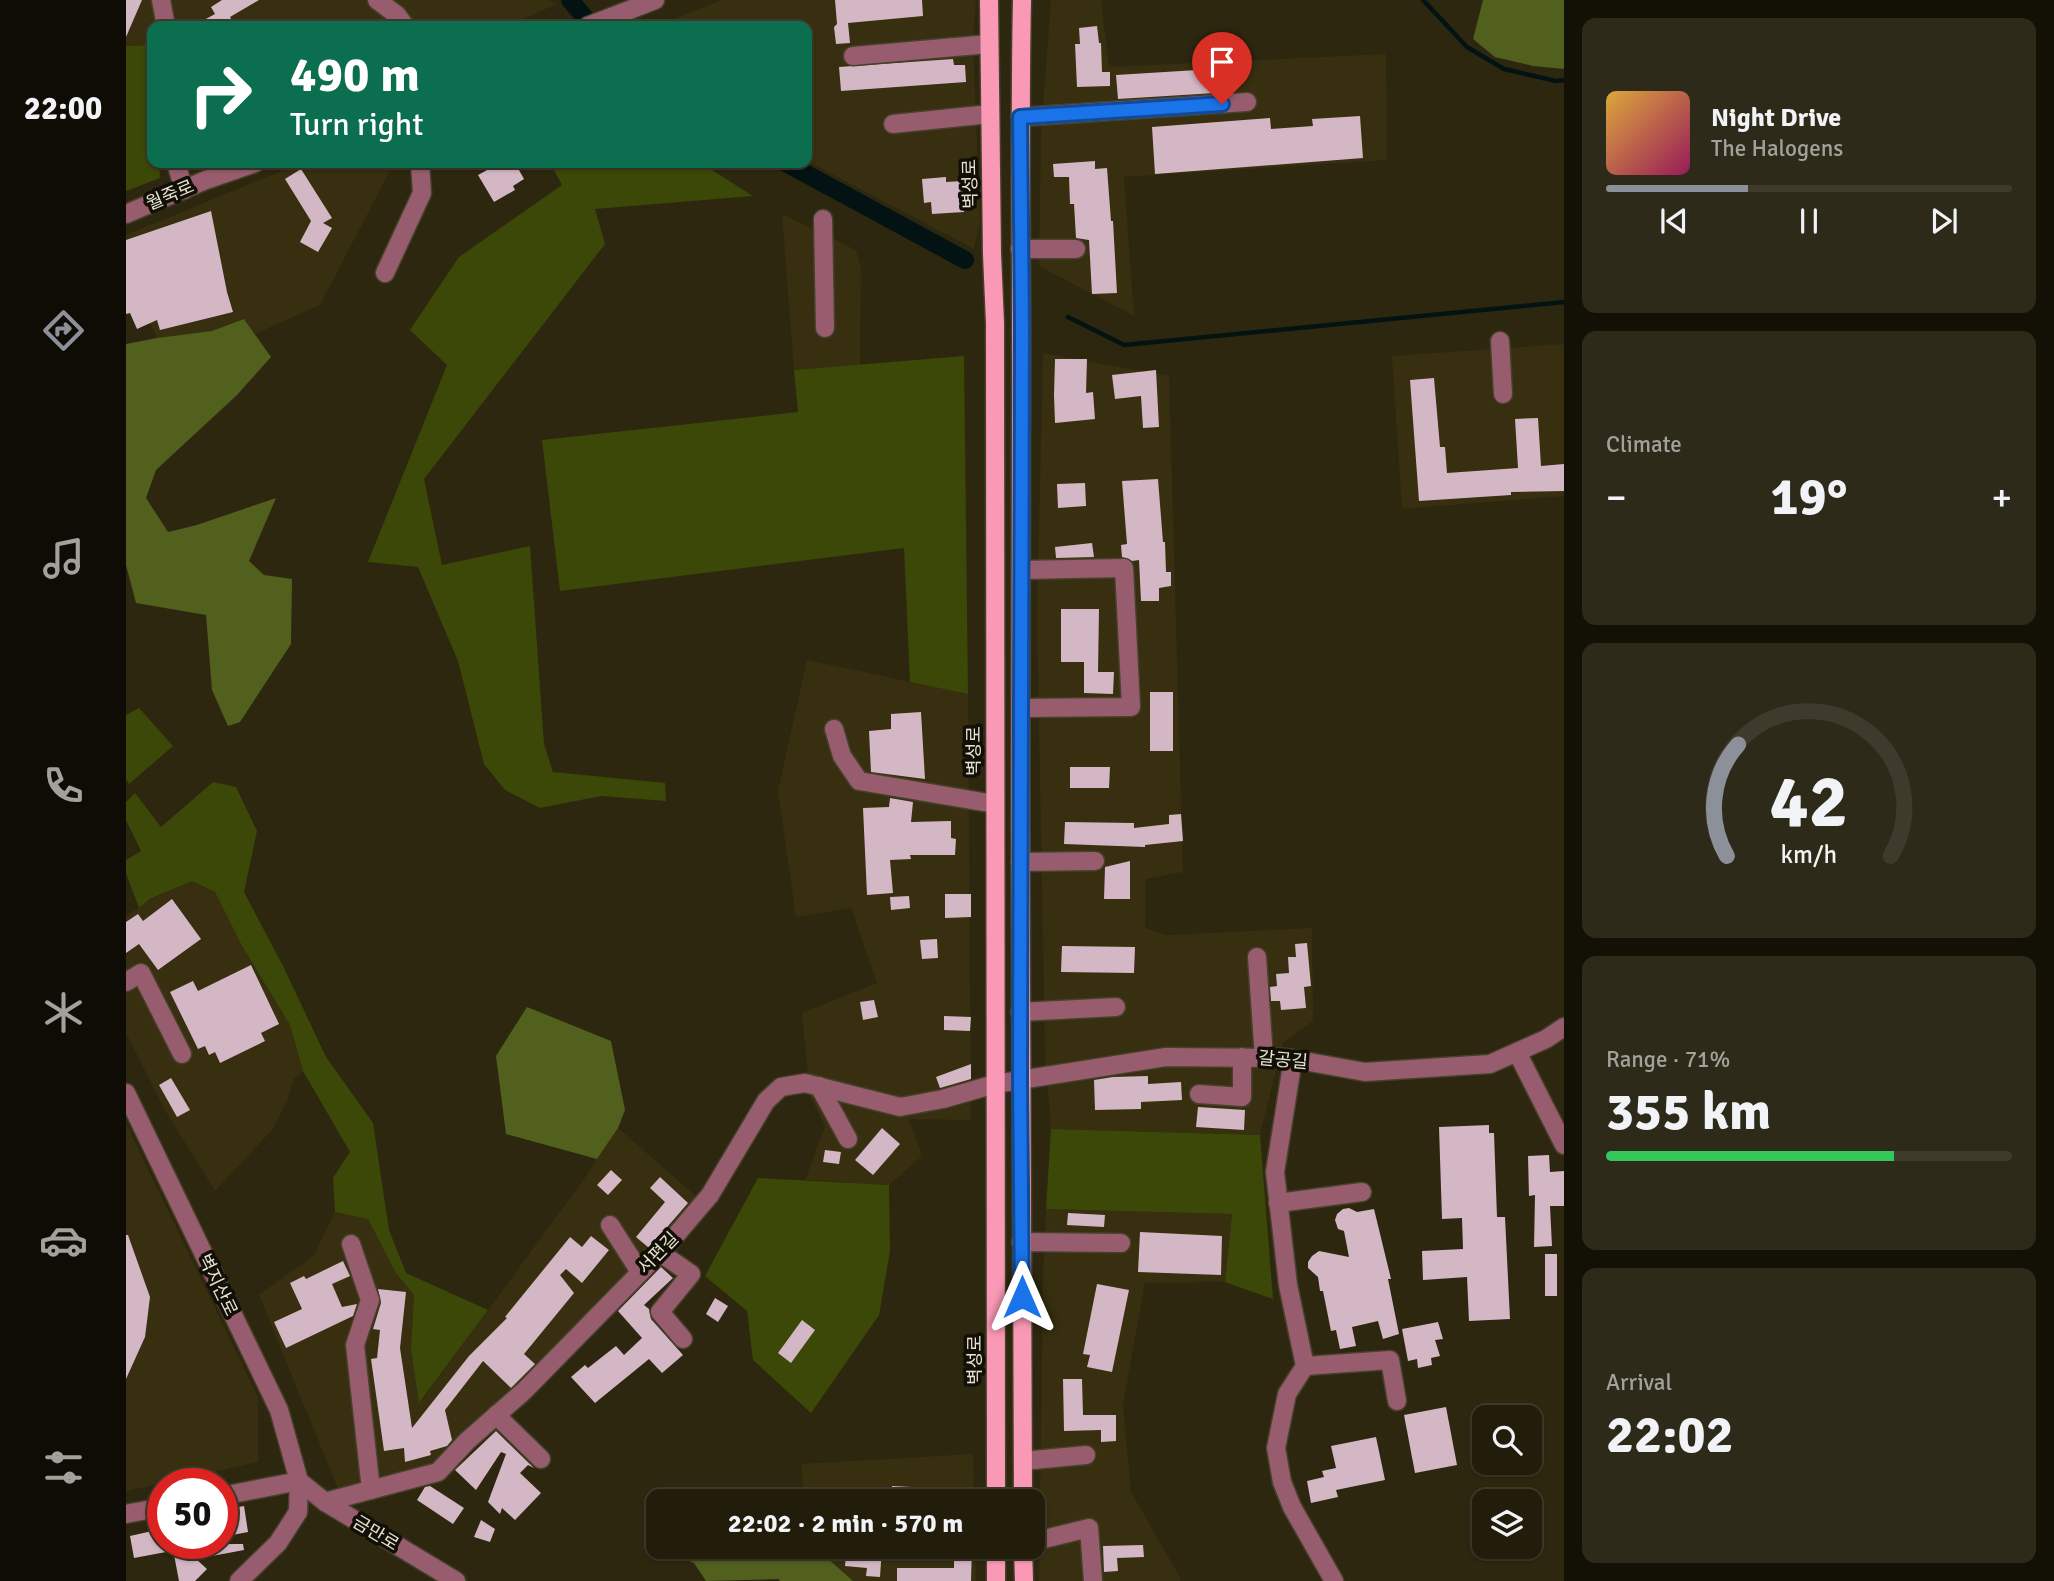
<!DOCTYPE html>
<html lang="en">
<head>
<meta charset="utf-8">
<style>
	:root { --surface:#221d0b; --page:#2e2a19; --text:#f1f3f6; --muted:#a2a29d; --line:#3f3b2c; --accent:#8c9099 }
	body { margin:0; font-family:Signika,"Noto Sans KR",sans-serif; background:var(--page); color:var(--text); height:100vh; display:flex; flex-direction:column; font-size:26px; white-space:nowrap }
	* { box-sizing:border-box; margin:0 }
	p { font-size:23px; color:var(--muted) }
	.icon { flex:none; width:38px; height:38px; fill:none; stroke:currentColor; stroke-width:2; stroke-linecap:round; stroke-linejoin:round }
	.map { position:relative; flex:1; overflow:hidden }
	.side { display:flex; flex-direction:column; gap:18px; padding:18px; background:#131006; width:490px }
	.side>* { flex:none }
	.guide { position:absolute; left:21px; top:21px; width:665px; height:147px; border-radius:14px; box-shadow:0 2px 5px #0004,0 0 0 2px var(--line); background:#0b6e4f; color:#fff; overflow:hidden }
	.fabs { position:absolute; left:1346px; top:1405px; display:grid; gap:14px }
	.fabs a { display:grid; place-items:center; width:70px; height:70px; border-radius:14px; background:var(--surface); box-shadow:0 2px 5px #0004,0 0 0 2px var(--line); font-size:35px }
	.speed { position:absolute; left:21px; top:1468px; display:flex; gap:14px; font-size:35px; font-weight:700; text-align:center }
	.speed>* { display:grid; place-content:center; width:91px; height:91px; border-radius:50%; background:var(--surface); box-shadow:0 2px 5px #0004,0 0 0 2px var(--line); line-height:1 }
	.speed .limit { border:10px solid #d22; background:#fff; color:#111 }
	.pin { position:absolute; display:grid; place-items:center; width:60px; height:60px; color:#fff; margin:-72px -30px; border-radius:50% 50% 50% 0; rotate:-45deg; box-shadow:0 0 7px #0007 }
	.pin .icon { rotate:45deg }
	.me { position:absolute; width:77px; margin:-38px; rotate:0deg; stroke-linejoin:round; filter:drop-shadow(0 0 5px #0008) }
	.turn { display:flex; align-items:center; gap:24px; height:147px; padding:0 28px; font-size:32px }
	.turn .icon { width:91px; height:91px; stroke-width:2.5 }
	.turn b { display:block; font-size:49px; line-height:60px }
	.big { font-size:52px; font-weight:700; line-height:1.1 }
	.side .tile { flex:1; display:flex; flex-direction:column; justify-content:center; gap:10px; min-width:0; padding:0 24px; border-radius:14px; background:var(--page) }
	.side .dial { align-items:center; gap:0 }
	.dial svg { height:182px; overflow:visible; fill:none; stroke:var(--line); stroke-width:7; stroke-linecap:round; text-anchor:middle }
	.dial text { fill:var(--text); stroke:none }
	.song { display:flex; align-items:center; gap:21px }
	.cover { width:84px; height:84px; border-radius:10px; background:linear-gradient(135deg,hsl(40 70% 55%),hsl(330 70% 35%)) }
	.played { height:7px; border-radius:4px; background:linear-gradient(90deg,var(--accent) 35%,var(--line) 35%) }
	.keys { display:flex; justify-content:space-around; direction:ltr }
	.heat { display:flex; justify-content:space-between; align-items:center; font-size:38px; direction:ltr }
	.charge { height:10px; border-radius:5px; background:linear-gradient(90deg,#34c759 71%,var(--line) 0) }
	.trip { position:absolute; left:520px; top:1489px; width:399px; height:70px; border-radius:14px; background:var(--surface); box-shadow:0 2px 5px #0004,0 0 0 2px var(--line); font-weight:700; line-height:70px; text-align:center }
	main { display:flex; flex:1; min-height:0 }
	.tab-bar { display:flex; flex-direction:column; width:126px; justify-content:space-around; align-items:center; background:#0e0c04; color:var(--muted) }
	.tab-bar .icon { width:49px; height:49px }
	.tab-bar .current { color:var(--accent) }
	.tab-bar b { font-size:32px; color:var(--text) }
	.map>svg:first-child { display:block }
</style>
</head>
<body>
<main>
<nav class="tab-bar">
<b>22:00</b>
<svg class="icon current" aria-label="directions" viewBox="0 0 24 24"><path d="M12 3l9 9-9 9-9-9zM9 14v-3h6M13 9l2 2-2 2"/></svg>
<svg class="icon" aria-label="music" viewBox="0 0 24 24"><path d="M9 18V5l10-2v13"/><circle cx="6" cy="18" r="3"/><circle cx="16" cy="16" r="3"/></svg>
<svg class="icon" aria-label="phone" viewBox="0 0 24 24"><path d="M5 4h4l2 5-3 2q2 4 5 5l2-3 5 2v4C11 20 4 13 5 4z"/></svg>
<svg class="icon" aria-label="climate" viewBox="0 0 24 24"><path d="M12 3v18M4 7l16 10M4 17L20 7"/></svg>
<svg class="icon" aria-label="car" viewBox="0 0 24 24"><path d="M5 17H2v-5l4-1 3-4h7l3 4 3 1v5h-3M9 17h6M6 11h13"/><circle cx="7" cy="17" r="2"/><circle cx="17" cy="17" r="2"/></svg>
<svg class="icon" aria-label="filters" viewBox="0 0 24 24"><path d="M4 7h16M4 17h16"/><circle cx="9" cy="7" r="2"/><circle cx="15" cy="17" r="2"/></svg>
</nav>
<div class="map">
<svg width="1438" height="1581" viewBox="0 0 1438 1581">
	<rect width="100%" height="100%" fill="#2d270f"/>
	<g fill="#372f0f">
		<polygon points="0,0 421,0 431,4 381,26 26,26 26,45 0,46"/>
		<polygon points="596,0 850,0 847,38 854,224 848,249 681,161 681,26 531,26"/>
		<polygon points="925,0 975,0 983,67 1260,54 1261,160 998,177 1008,316 913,266 915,133"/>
		<polygon points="175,163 268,163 194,305 129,334 118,319 86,331 31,338 0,267 0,235"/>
		<polygon points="656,214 730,250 735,268 734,365 668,370"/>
		<polygon points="1438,344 1438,496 1276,509 1266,356"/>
		<polygon points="917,353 1043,376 1057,872 1020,879 1019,928 1041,935 1186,928 1187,1021 1157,1043 1134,1135 925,1129 919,1052 911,618"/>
		<polygon points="681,660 842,694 845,1120 783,1119 796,1156 763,1185 679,1180 699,1126 684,1096 676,1013 751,983 725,908 670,917 652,791"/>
		<polygon points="66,881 89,892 116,946 164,1025 177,1071 168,1079 160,1103 147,1129 89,1191 40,1112 0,1033 0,916 24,900"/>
		<polygon points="0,1123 132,1397 132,1462 0,1491"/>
		<polygon points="492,1128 570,1196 500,1276 313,1462 212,1489 133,1295 188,1255 209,1212 242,1219 288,1295 285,1349 294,1403 458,1179"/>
		<polygon points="920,1209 1106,1214 1099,1282 1019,1283 997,1404 1005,1492 1055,1579 1053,1581 913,1581 917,1272"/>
		<polygon points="847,1454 848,1501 678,1501 675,1464"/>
		<polygon points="690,1547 849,1547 850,1581 727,1581"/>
	</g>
	<g fill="#3b4807">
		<polygon points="26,45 26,163 33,163 34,178 0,191 0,46"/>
		<polygon points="424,163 575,163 627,196 469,209 479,244 298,479 316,565 404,546 418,744 427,772 539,783 540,801 475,796 414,808 379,790 358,764 332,661 292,567 242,562 321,365 284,330 333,257 436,185"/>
		<polygon points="838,356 842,694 784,682 778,548 434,591 416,440 672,412 668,370"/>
		<polygon points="13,708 47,746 3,784 0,779 0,715"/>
		<polygon points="87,782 110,787 131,831 118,892 158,968 200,1057 247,1123 263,1230 280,1273 362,1310 293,1403 285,1349 288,1295 270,1273 242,1219 209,1212 207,1178 224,1152 177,1071 164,1025 116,946 89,892 66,881 24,899 13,908 0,873 0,860 15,851 0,820 0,802 9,793 35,827"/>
		<polygon points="925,1129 1134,1135 1147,1299 1099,1282 1106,1214 920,1209"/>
		<polygon points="632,1178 763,1185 764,1251 753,1315 685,1413 627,1360 621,1311 579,1276"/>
	</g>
	<g fill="#51601d">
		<polygon points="1357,0 1438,0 1438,69 1407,66 1369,57 1347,39"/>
		<polygon points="118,319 145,357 111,395 30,470 20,498 42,532 71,525 150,498 123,561 138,575 166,579 165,644 114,722 102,726 86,690 80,615 10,603 0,565 0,344 31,338 86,331"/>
		<polygon points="401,1007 485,1041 499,1110 492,1128 471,1159 380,1134 370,1056"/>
		<polygon points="544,1547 689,1547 727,1581 654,1581 653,1579 580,1581 568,1563 544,1554"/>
	</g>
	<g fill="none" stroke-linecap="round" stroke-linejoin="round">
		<g stroke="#031313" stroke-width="4.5">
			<polyline points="1297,0 1341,47 1378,69 1430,81 1438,80"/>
			<polyline points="942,317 998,345 1438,302"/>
		</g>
		<g stroke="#031313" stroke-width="18">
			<polyline points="444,0 466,26"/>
			<polyline points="660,163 839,260"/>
		</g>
	</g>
	<g fill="#d4b7c5">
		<polygon points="0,0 16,0 0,37"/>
		<polygon points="96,0 133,0 104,17 109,26 67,26 89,14 85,7"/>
		<polygon points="709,0 796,0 797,16 722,23 724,43 710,44 708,27 711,24"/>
		<polygon points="971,26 973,43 975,43 976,72 984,72 984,86 951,87 949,44 954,44 953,28"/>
		<polygon points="827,59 828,65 839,65 840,82 715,91 713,67"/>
		<polygon points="1104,68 1105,92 992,99 990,75"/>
		<polygon points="1234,116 1237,158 1029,174 1026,127 1144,118 1145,129 1187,126 1186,119"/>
		<polygon points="969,161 969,169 981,168 985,221 987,221 991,293 966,294 963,240 950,238 948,204 944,204 943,177 928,177 927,164"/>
		<polygon points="374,163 389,163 398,179 387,186 389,190 368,202 352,175"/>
		<polygon points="175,169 206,218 197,223 206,228 192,252 174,242 185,221 159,179"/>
		<polygon points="820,177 820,182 836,181 838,212 806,214 805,202 798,203 796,179"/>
		<polygon points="85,211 101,292 107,312 34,330 31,320 11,329 4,313 0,314 0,240"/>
		<polygon points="929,359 961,359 960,393 967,392 969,419 929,423 928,395"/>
		<polygon points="1030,370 1033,427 1017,428 1015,396 989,399 986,375"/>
		<polygon points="1308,378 1314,447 1319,447 1321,473 1392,468 1389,419 1412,418 1415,466 1438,464 1438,491 1385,492 1385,495 1293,501 1284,380"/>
		<polygon points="1032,479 1037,542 1039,542 1040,572 1045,572 1045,586 1033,588 1033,601 1015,601 1013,560 1006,561 996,557 995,545 1001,544 996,481"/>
		<polygon points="959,483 960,506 932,508 931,484"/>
		<polygon points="966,543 968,557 930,558 929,547"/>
		<polygon points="935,609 973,609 972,672 988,672 987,694 958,693 958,662 935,662"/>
		<rect x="1024" y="692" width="23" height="59"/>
		<polygon points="795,712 799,779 745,772 743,731 765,729 765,714"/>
		<polygon points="944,767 984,767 983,788 944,788"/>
		<polygon points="764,798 787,802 785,822 825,821 825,838 830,839 829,855 784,855 785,859 764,860 767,893 741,895 737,808 763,807"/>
		<polygon points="1055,814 1057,841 1019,845 1019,847 938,844 939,822 1008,823 1008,828 1043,824 1043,815"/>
		<polygon points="1004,861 1004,899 978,899 979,867"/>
		<polygon points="819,894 845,894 845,917 819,918"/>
		<polygon points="783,896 784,908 765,910 764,897"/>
		<polygon points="46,899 75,939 32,970 13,944 0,953 0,922 12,914 17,921"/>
		<polygon points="811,939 812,958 796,959 794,940"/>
		<polygon points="1181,943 1185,986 1178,987 1180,1008 1155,1010 1154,1001 1145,1001 1144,987 1151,986 1150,974 1163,973 1162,957 1170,957 1169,944"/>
		<polygon points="936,946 1009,947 1008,973 935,972"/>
		<polygon points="125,965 153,1024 135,1033 139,1041 94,1063 89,1052 83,1055 79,1046 72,1049 44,992 67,981 72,991"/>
		<polygon points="748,1000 752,1017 737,1020 734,1002"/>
		<polygon points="818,1016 845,1017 844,1031 818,1030"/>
		<polygon points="845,1064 845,1079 814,1088 810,1077"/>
		<polygon points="1022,1076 1022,1084 1055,1082 1056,1100 1015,1102 1015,1109 969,1110 968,1080 987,1077"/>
		<polygon points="45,1078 64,1110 51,1117 33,1085"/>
		<polygon points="1072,1107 1119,1110 1118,1130 1070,1127"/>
		<polygon points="1363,1125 1363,1133 1368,1133 1371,1217 1379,1217 1384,1319 1343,1321 1341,1277 1297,1280 1296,1251 1337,1249 1336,1218 1316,1219 1313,1127"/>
		<polygon points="756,1128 774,1144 747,1175 729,1160"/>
		<polygon points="699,1150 715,1152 713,1164 697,1162"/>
		<polygon points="1423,1155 1424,1172 1438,1171 1438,1206 1424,1206 1426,1246 1408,1247 1409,1195 1403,1196 1402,1156"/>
		<polygon points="485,1170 496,1180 482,1195 471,1185"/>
		<polygon points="534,1177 562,1203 523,1248 510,1237 539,1202 524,1188"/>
		<polygon points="1223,1208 1231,1212 1248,1209 1265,1279 1262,1279 1273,1334 1257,1339 1252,1321 1226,1327 1230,1346 1214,1349 1210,1330 1205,1331 1197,1291 1194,1291 1192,1277 1182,1268 1182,1262 1186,1256 1193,1251 1223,1257 1218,1231 1212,1229 1209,1220 1211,1214 1217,1209"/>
		<polygon points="942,1213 979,1215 978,1227 941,1225"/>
		<polygon points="1014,1232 1096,1236 1095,1275 1012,1272"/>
		<polygon points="0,1235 2,1235 24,1297 19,1337 0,1379"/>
		<polygon points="465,1236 483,1250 456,1283 440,1269 434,1275 448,1293 398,1354 409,1364 385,1388 357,1361 319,1410 326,1440 321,1446 304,1451 305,1455 279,1462 278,1448 258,1451 245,1359 251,1358 254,1330 247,1329 255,1303 252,1289 280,1292 274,1348 286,1428 343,1356 381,1318 379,1317 444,1237 456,1247"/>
		<rect x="1419" y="1254" width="12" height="42"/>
		<polygon points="217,1261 224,1276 206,1284 216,1307 231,1304 227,1316 160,1348 148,1322 176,1309 164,1283 178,1276 180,1279"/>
		<polygon points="535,1267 547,1278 518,1305 523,1309 525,1319 557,1355 536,1373 523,1359 469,1403 445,1377 459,1365 462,1368 490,1346 498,1355 516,1338 492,1311"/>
		<polygon points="971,1284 1003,1290 986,1372 961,1367 964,1355 957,1354"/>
		<polygon points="589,1298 602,1306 592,1322 580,1314"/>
		<polygon points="676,1320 689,1330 665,1363 652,1353"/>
		<polygon points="1312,1322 1317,1339 1309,1340 1314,1356 1305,1358 1306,1365 1292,1368 1291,1359 1282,1361 1276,1329"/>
		<polygon points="937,1379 956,1379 957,1415 990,1415 990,1441 975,1442 975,1430 938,1431"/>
		<polygon points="1320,1407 1331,1465 1289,1473 1278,1415"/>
		<polygon points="370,1431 408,1468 402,1465 394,1473 415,1493 389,1520 376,1508 374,1514 362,1502 380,1454 375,1452 350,1490 329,1470"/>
		<polygon points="1250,1437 1259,1480 1210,1490 1212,1497 1185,1503 1181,1481 1198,1477 1196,1471 1210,1468 1205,1446"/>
		<polygon points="304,1486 338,1508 327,1524 291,1500 299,1487"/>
		<polygon points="766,1486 805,1488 804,1502 766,1502"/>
		<polygon points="118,1506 122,1532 96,1537 96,1510"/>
		<polygon points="355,1520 369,1529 364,1542 348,1537"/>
		<polygon points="35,1529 40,1552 8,1558 4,1536"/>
		<polygon points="46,1544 117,1544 118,1550 70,1559 81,1569 69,1581 53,1581"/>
		<polygon points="1017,1545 1018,1557 991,1558 992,1571 978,1572 977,1546"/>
		<polygon points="721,1547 756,1547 754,1577 740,1576 741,1568 719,1566"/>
		<polygon points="828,1547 846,1547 845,1581 771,1581 771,1568 828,1568"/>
	</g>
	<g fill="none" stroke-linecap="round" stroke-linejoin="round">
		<g stroke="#47412b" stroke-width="21">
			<g id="minor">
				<polyline points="35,0 40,26"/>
				<polyline points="251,0 271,15 279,26"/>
				<polyline points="462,26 529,0"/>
				<polyline points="727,56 863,44"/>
				<polyline points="894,117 1121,102"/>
				<polyline points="767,124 864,114"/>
				<polyline points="50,163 58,190"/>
				<polyline points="0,214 80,180 129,163"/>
				<polyline points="697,219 699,328"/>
				<polyline points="894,249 950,249"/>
				<polyline points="259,273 296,193 294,163"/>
				<polyline points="1374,341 1377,394"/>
				<polyline points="895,708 1005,707 998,568 895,570"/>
				<polyline points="708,729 716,756 733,781 869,804"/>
				<polyline points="894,862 969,861"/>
				<polyline points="1131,957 1138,1058"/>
				<polyline points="0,982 15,973 56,1054"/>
				<polyline points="894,1012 990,1007"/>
				<polyline points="1391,1052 1438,1145"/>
				<polyline points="1167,1059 1149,1172 1162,1285 1179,1366 1161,1394 1150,1448 1156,1482 1166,1507 1208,1581"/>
				<polyline points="693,1086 722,1139"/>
				<polyline points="0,1093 153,1410 173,1481 172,1512 152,1543 113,1581"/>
				<polyline points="1073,1094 1116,1097 1116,1057"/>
				<polyline points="1152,1203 1236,1192"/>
				<polyline points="484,1225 514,1272"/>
				<polyline points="895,1242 995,1243"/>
				<polyline points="225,1244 244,1300 229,1345 245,1490"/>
				<polyline points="533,1252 565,1274 534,1312 557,1339"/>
				<polyline points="1179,1366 1264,1360 1271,1401"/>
				<polyline points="370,1415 415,1459"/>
				<polyline points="897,1461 960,1455"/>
				<polyline points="173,1481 199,1502 330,1581"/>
				<polyline points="96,1496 173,1481"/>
				<polyline points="199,1502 312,1472 341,1441 398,1391 544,1242 584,1195 640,1101 655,1087 679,1083 774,1107 817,1099 869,1084 1040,1057 1161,1058 1239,1072 1364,1064 1420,1039 1438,1027"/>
				<polyline points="0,1514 37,1507"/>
				<polyline points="906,1542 963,1528 967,1581"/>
			</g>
		</g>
		<g stroke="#47412b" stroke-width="21">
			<g id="major">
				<polyline points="863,0 866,254 869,323 870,1502"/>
				<path d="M896,0C893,141 896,282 895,422C894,782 894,1142 897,1502"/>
				<polyline points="897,1547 898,1581"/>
				<polyline points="870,1581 870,1547"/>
			</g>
		</g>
		<use href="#minor" stroke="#975d6e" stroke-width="18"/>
		<use href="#major" stroke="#fa99b6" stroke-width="18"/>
	</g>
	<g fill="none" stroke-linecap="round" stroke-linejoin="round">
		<g stroke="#114b97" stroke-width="18">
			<polyline id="route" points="896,1297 894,1080 896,328 894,117 1096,104"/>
		</g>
		<use href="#route" stroke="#1a73e8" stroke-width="12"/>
	</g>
	<g text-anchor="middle" stroke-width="7" stroke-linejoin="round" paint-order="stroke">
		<g font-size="18" fill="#e6e2d4" stroke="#121006">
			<text transform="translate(844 184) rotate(-91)" y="6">벽성로</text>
			<text transform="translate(44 195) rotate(-23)" y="6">월죽로</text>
			<text transform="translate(848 751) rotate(-90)" y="6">벽성로</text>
			<text transform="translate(1157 1060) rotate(5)" y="6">갈공길</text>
			<text transform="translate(532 1253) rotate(-46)" y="6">서편길</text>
			<text transform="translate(92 1285) rotate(64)" y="6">벽지산로</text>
			<text transform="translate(849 1360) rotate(-90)" y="6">벽성로</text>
			<text transform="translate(250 1533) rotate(31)" y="6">금만로</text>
		</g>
	</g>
</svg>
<div class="fabs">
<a><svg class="icon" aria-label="search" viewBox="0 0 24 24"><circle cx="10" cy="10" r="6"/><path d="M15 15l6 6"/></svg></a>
<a><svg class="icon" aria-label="layers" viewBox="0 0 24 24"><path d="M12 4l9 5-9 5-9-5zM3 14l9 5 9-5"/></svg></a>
</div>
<div class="speed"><div class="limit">50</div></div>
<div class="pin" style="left:1096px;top:104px;background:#d93025"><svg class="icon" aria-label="arrive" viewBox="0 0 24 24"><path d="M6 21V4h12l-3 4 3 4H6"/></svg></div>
<svg class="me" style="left:896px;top:1297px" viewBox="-20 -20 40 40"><path d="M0-17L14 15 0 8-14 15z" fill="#1a73e8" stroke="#fff" stroke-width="4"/></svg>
<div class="trip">22:02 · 2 min · 570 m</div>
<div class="guide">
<div class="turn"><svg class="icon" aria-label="right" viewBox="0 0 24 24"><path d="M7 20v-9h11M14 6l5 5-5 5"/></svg><div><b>490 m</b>Turn right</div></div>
</div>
</div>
<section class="side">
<div class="tile">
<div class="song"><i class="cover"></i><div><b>Night Drive</b><p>The Halogens</p></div></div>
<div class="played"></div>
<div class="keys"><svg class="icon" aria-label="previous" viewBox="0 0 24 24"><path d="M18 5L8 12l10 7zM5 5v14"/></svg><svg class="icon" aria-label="pause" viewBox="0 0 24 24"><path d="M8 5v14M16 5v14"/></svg><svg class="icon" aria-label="next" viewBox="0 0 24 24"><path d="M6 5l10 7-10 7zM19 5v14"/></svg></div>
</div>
<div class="tile"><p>Climate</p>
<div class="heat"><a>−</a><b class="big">19°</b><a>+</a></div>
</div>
<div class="tile dial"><svg viewBox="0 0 100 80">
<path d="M14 69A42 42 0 1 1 86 69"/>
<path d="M14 69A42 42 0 0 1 19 20" stroke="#8c9099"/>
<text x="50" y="56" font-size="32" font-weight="700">42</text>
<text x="50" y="72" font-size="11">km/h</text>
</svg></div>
<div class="tile"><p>Range · 71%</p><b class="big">355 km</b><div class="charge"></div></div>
<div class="tile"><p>Arrival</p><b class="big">22:02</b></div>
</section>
</main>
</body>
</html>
